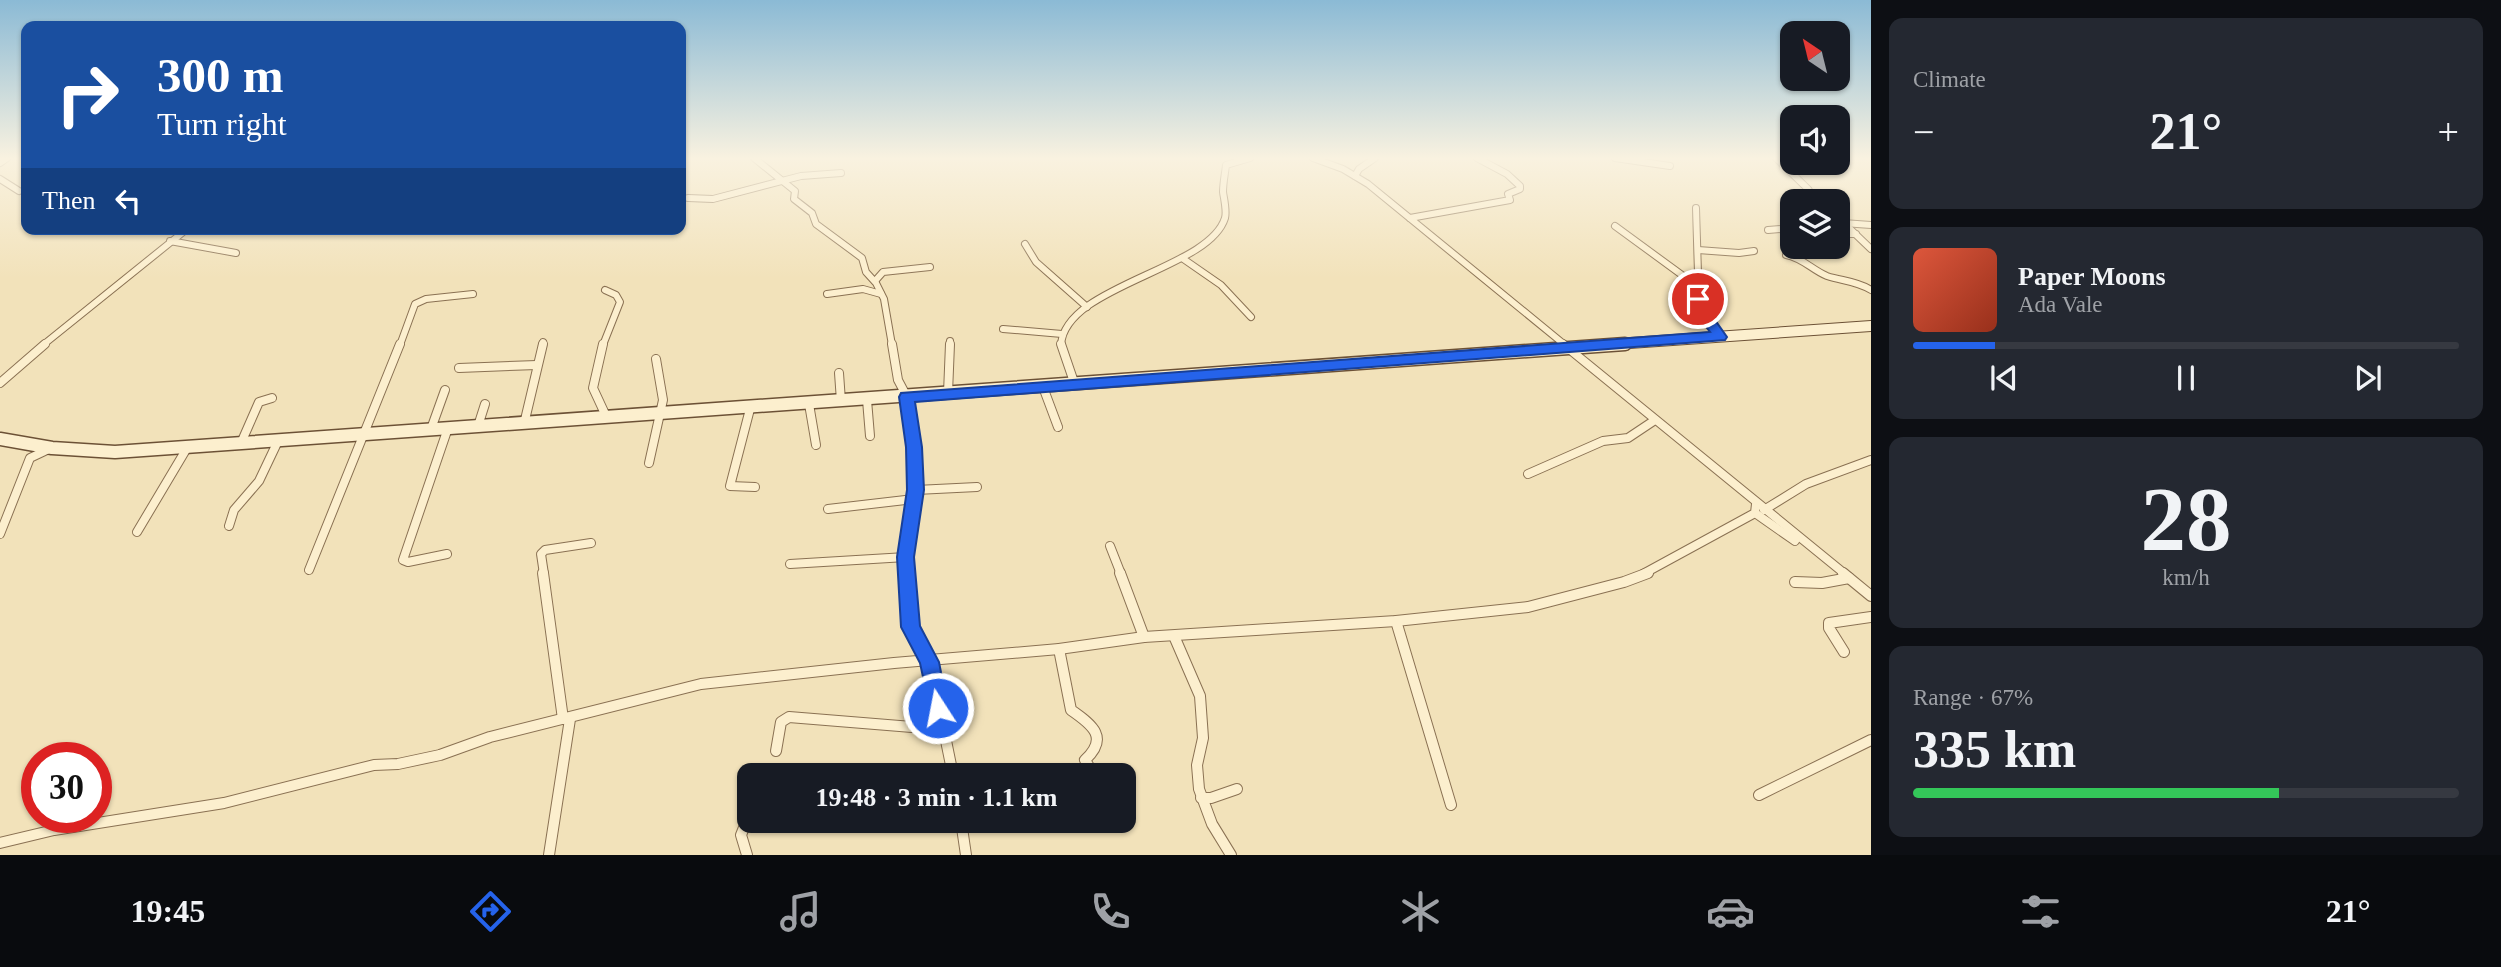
<!DOCTYPE html>
<html lang="en">
<head>
<meta charset="utf-8">
<style>
	:root { --surface:#171b24; --page:#242831; --text:#f1f3f6; --muted:#9ea1a6; --line:#363941; --accent:#2563eb }
	body { margin:0; font-family:"Times New Roman",serif; background:var(--page); color:var(--text); height:100vh; display:flex; flex-direction:column; font-size:26px; white-space:nowrap }
	* { box-sizing:border-box; margin:0 }
	p { font-size:23px; color:var(--muted) }
	.icon { flex:none; width:38px; height:38px; fill:none; stroke:currentColor; stroke-width:2; stroke-linecap:round; stroke-linejoin:round }
	.map { position:relative; flex:1; overflow:hidden }
	.details { display:flex; flex-direction:column; gap:18px; padding:18px; background:#0d0f14; width:630px }
	.details>* { flex:none }
	.banner { position:absolute; left:21px; top:21px; width:665px; height:214px; border-radius:14px; box-shadow:0 2px 5px #0004; background:#1a4fa0; color:#fff; overflow:hidden }
	.needle { width:46px; rotate:325deg }
	.tools { position:absolute; left:1780px; top:21px; display:grid; gap:14px }
	.tools a { display:grid; place-items:center; width:70px; height:70px; border-radius:14px; background:var(--surface); box-shadow:0 2px 5px #0004; font-size:35px }
	.speed { position:absolute; left:21px; top:742px; display:flex; gap:14px; font-size:35px; font-weight:700; text-align:center }
	.speed>* { display:grid; place-content:center; width:91px; height:91px; border-radius:50%; background:var(--surface); box-shadow:0 2px 5px #0004; line-height:1 }
	.speed .limit { border:10px solid #d22; background:#fff; color:#111 }
	.pin { position:absolute; display:grid; place-items:center; width:60px; height:60px; color:#fff; margin:-30px; border:4px solid #fff; border-radius:50%; box-shadow:0 2px 7px #0007 }
	.me { position:absolute; width:77px; margin:-38px; rotate:349deg; stroke-linejoin:round; filter:drop-shadow(0 0 5px #0008) }
	.turn { display:flex; align-items:center; gap:24px; height:147px; padding:0 21px; font-size:32px }
	.turn .icon { width:91px; height:91px; stroke-width:2.5 }
	.turn b { display:block; font-size:49px; line-height:60px }
	.then { display:flex; align-items:center; height:66px; padding:0 21px; background:#0003; gap:14px; font-size:26px }
	.big { font-size:52px; font-weight:700; line-height:1.1 }
	.details .widget { flex:1; display:flex; flex-direction:column; justify-content:center; gap:10px; min-width:0; padding:0 24px; border-radius:14px; background:var(--page) }
	.details .dial { align-items:center; gap:0 }
	.dial b { font-size:91px; line-height:1 }
	.song { display:flex; align-items:center; gap:21px }
	.cover { width:84px; height:84px; border-radius:10px; background:linear-gradient(135deg,hsl(10 70% 55%),hsl(10 70% 35%)) }
	.played { height:7px; border-radius:4px; background:linear-gradient(90deg,var(--accent) 15%,var(--line) 15%) }
	.keys { display:flex; justify-content:space-around; direction:ltr }
	.heat { display:flex; justify-content:space-between; align-items:center; font-size:38px; direction:ltr }
	.charge { height:10px; border-radius:5px; background:linear-gradient(90deg,#34c759 67%,var(--line) 0) }
	.trip { position:absolute; left:737px; top:763px; width:399px; height:70px; border-radius:14px; background:var(--surface); box-shadow:0 2px 5px #0004; font-weight:700; line-height:70px; text-align:center }
	.menu { display:flex; height:112px; justify-content:space-around; align-items:center; background:#090b0e; color:var(--muted) }
	.menu .icon { width:49px; height:49px }
	.menu .current { color:var(--accent) }
	.menu b { font-size:32px; color:var(--text) }
	main { display:flex; flex:1; min-height:0 }
	.map>svg:first-child { display:block }
</style>
</head>
<body>
<main>
<div class="map">
<svg width="1871" height="855" viewBox="0 0 1871 855">
	<rect width="100%" height="100%" fill="#f2e2ba"/>
	<g fill="none" stroke-linecap="round" stroke-linejoin="round">
		<g stroke="#8a7153" stroke-width="8">
			<g id="street-far2">
				<polyline points="754,158 795,191 794,199 812,213 816,224 862,258 866,272 876,283 884,299 892,345"/>
				<polyline points="1313,158 1343,169 1368,184 1565,345"/>
				<polyline points="1615,158 1670,166"/>
				<polyline points="1776,158 1808,189 1816,201"/>
				<polyline points="0,163 7,158"/>
				<polyline points="1355,176 1359,169 1375,158"/>
				<polyline points="0,179 19,191"/>
				<polyline points="688,198 713,199 801,176 841,173"/>
				<polyline points="1696,208 1699,306 1720,337"/>
				<polyline points="1410,218 1510,200 1508,194 1520,189 1520,186 1507,174 1477,158"/>
				<polyline points="1838,222 1848,227 1871,249"/>
				<polyline points="1843,223 1871,225"/>
				<polyline points="1615,226 1697,286"/>
				<polyline points="1768,230 1792,228"/>
				<polyline points="1838,234 1856,234"/>
				<polyline points="170,241 236,253"/>
				<polyline points="1025,244 1036,262 1087,307"/>
				<polyline points="1698,250 1739,253 1754,251"/>
				<path d="M1786,255C1803,258 1812,270 1827,276C1842,281 1857,281 1871,290"/>
				<polyline points="1182,258 1221,285 1251,317"/>
				<polyline points="875,281 883,272 930,267"/>
				<polyline points="827,294 863,289 881,294"/>
				<polyline points="1003,329 1062,334"/>
				<polyline points="43,345 187,229"/>
				<polyline points="400,345 415,304 426,299 473,294"/>
				<polyline points="542,345 543,342"/>
				<polyline points="603,345 620,302 616,295 605,290"/>
				<polyline points="950,345 950,341"/>
				<path d="M1061,345C1065,285 1209,270 1225,218C1227,211 1224,199 1223,192C1223,183 1225,174 1226,165L1250,158"/>
			</g>
		</g>
		<g stroke="#8a7153" stroke-width="10">
			<g id="street-far1">
				<polyline points="603,344 593,388 606,416"/>
				<polyline points="892,344 898,380 907,397 914,447 916,490 906,557 907,574"/>
				<polyline points="1061,344 1075,385"/>
				<polyline points="1563,344 1845,574"/>
				<polyline points="459,368 537,365"/>
				<polyline points="839,373 841,401"/>
				<polyline points="0,383 45,344"/>
				<polyline points="1043,387 1058,427"/>
				<polyline points="948,393 950,344"/>
				<polyline points="867,400 870,436"/>
				<polyline points="809,404 816,445"/>
				<polyline points="750,409 730,486 755,487"/>
				<polyline points="524,424 543,344"/>
				<polyline points="478,426 485,404"/>
				<polyline points="431,429 445,390"/>
				<polyline points="241,443 259,402 272,398"/>
				<polyline points="649,463 663,400 656,359"/>
				<polyline points="1528,474 1603,441 1628,438 1655,420"/>
				<polyline points="916,490 977,487"/>
				<polyline points="828,509 914,499"/>
				<polyline points="1764,510 1806,484 1871,460"/>
				<polyline points="1755,513 1795,541"/>
				<polyline points="229,526 234,510 259,481 278,441"/>
				<polyline points="137,532 187,448"/>
				<polyline points="0,534 30,458 49,449"/>
				<polyline points="1110,546 1121,574"/>
				<polyline points="447,554 408,562 403,560 448,428"/>
				<polyline points="790,564 906,557"/>
				<polyline points="309,570 400,344"/>
				<polyline points="544,574 541,554 545,550 591,543"/>
				<polyline points="1643,574 1755,513 1756,504"/>
			</g>
		</g>
		<g stroke="#8a7153" stroke-width="12">
			<g id="street">
				<polyline points="543,573 563,719"/>
				<polyline points="907,573 911,627 930,662 953,775"/>
				<polyline points="1120,573 1144,637"/>
				<polyline points="1843,573 1871,596"/>
				<polyline points="1795,582 1822,583 1849,578"/>
				<polyline points="1396,621 1451,805"/>
				<polyline points="1174,636 1200,696 1203,738 1197,765 1199,789 1212,824 1231,855"/>
				<path d="M1059,649L1071,710C1093,725 1109,738 1085,760L1094,775"/>
				<polyline points="1844,652 1829,628 1829,623 1871,617"/>
				<polyline points="776,751 781,722 789,717 912,727 938,708"/>
				<polyline points="1759,795 1871,740"/>
				<polyline points="1201,798 1211,798 1237,789"/>
				<polyline points="961,821 966,855"/>
				<polyline points="0,843 54,830 224,803 374,765 398,764 440,755 490,737 701,684 894,663 1059,649 1144,637 1396,621 1528,607 1624,582 1648,573"/>
				<polyline points="549,855 570,719"/>
				<polyline points="747,855 741,835 749,815"/>
			</g>
		</g>
		<g stroke="#6c5136" stroke-width="12">
			<polyline id="secondary-far1" points="1601,345 1871,326"/>
		</g>
		<g stroke="#6c5136" stroke-width="15">
			<polyline id="secondary" points="0,439 52,448 115,452 1625,344"/>
		</g>
		<use href="#street-far2" stroke="#fcefce" stroke-width="6"/>
		<use href="#street-far1" stroke="#fcefce" stroke-width="8"/>
		<use href="#street" stroke="#fcefce" stroke-width="10"/>
		<use href="#secondary-far1" stroke="#fcefce" stroke-width="10"/>
		<use href="#secondary" stroke="#fcefce" stroke-width="12"/>
	</g>
	<linearGradient id="sky" x2="0" y2="1"><stop stop-color="#8bbad5"/><stop offset="0.57" stop-color="#f9f2e0"/><stop offset="1" stop-color="#f9f2e0" stop-opacity="0"/></linearGradient>
	<rect width="1871" height="278" fill="url(#sky)"/>
	<polygon fill="#2563eb" stroke="#184099" stroke-width="2" points="1698,295 1705,299 1708,310 1727,337 1725,340 915,402 922,447 924,490 914,557 920,626 939,662 948,708 945,714 938,717 931,714 920,663 901,627 897,557 907,490 906,447 899,397 901,393 1710,332 1694,311 1691,299"/>
</svg>
<div class="tools">
<a><svg class="needle" viewBox="-14 -14 28 28"><path d="M0-13l5 13h-10z" fill="#e53935"/><path d="M0 13l5-13h-10z" fill="#9ea1a6"/></svg></a>
<a><svg class="icon" aria-label="sound" viewBox="0 0 24 24"><path d="M4 9h4l5-4v14l-5-4H4zM17 9q2 3 0 6"/></svg></a>
<a><svg class="icon" aria-label="layers" viewBox="0 0 24 24"><path d="M12 4l9 5-9 5-9-5zM3 14l9 5 9-5"/></svg></a>
</div>
<div class="speed"><div class="limit">30</div></div>
<div class="pin" style="left:1698px;top:299px;background:#d93025"><svg class="icon" aria-label="arrive" viewBox="0 0 24 24"><path d="M6 21V4h12l-3 4 3 4H6"/></svg></div>
<svg class="me" style="left:938px;top:708px" viewBox="-20 -20 40 40"><circle r="17" fill="#2563eb" stroke="#fff" stroke-width="3"/><path d="M0-11L8 9 0 5-8 9z" fill="#fff"/></svg>
<div class="trip">19:48 · 3 min · 1.1 km</div>
<div class="banner">
<div class="turn"><svg class="icon" aria-label="right" viewBox="0 0 24 24"><path d="M7 20v-9h11M14 6l5 5-5 5"/></svg><div><b>300 m</b>Turn right</div></div>
<div class="then">Then<svg class="icon" aria-label="left" viewBox="0 0 24 24"><path d="M17 20v-9H6M10 6l-5 5 5 5"/></svg></div>
</div>
</div>
<section class="details">
<div class="widget"><p>Climate</p>
<div class="heat"><a>−</a><b class="big">21°</b><a>+</a></div>
</div>
<div class="widget">
<div class="song"><i class="cover"></i><div><b>Paper Moons</b><p>Ada Vale</p></div></div>
<div class="played"></div>
<div class="keys"><svg class="icon" aria-label="previous" viewBox="0 0 24 24"><path d="M18 5L8 12l10 7zM5 5v14"/></svg><svg class="icon" aria-label="pause" viewBox="0 0 24 24"><path d="M8 5v14M16 5v14"/></svg><svg class="icon" aria-label="next" viewBox="0 0 24 24"><path d="M6 5l10 7-10 7zM19 5v14"/></svg></div>
</div>
<div class="widget dial"><b>28</b><p>km/h</p></div>
<div class="widget"><p>Range · 67%</p><b class="big">335 km</b><div class="charge"></div></div>
</section>
</main>
<nav class="menu">
<b>19:45</b>
<svg class="icon current" aria-label="directions" viewBox="0 0 24 24"><path d="M12 3l9 9-9 9-9-9zM9 14v-3h6M13 9l2 2-2 2"/></svg>
<svg class="icon" aria-label="music" viewBox="0 0 24 24"><path d="M9 18V5l10-2v13"/><circle cx="6" cy="18" r="3"/><circle cx="16" cy="16" r="3"/></svg>
<svg class="icon" aria-label="phone" viewBox="0 0 24 24"><path d="M5 4h4l2 5-3 2q2 4 5 5l2-3 5 2v4C11 20 4 13 5 4z"/></svg>
<svg class="icon" aria-label="climate" viewBox="0 0 24 24"><path d="M12 3v18M4 7l16 10M4 17L20 7"/></svg>
<svg class="icon" aria-label="car" viewBox="0 0 24 24"><path d="M5 17H2v-5l4-1 3-4h7l3 4 3 1v5h-3M9 17h6M6 11h13"/><circle cx="7" cy="17" r="2"/><circle cx="17" cy="17" r="2"/></svg>
<svg class="icon" aria-label="filters" viewBox="0 0 24 24"><path d="M4 7h16M4 17h16"/><circle cx="9" cy="7" r="2"/><circle cx="15" cy="17" r="2"/></svg>
<b>21°</b>
</nav>
</body>
</html>
